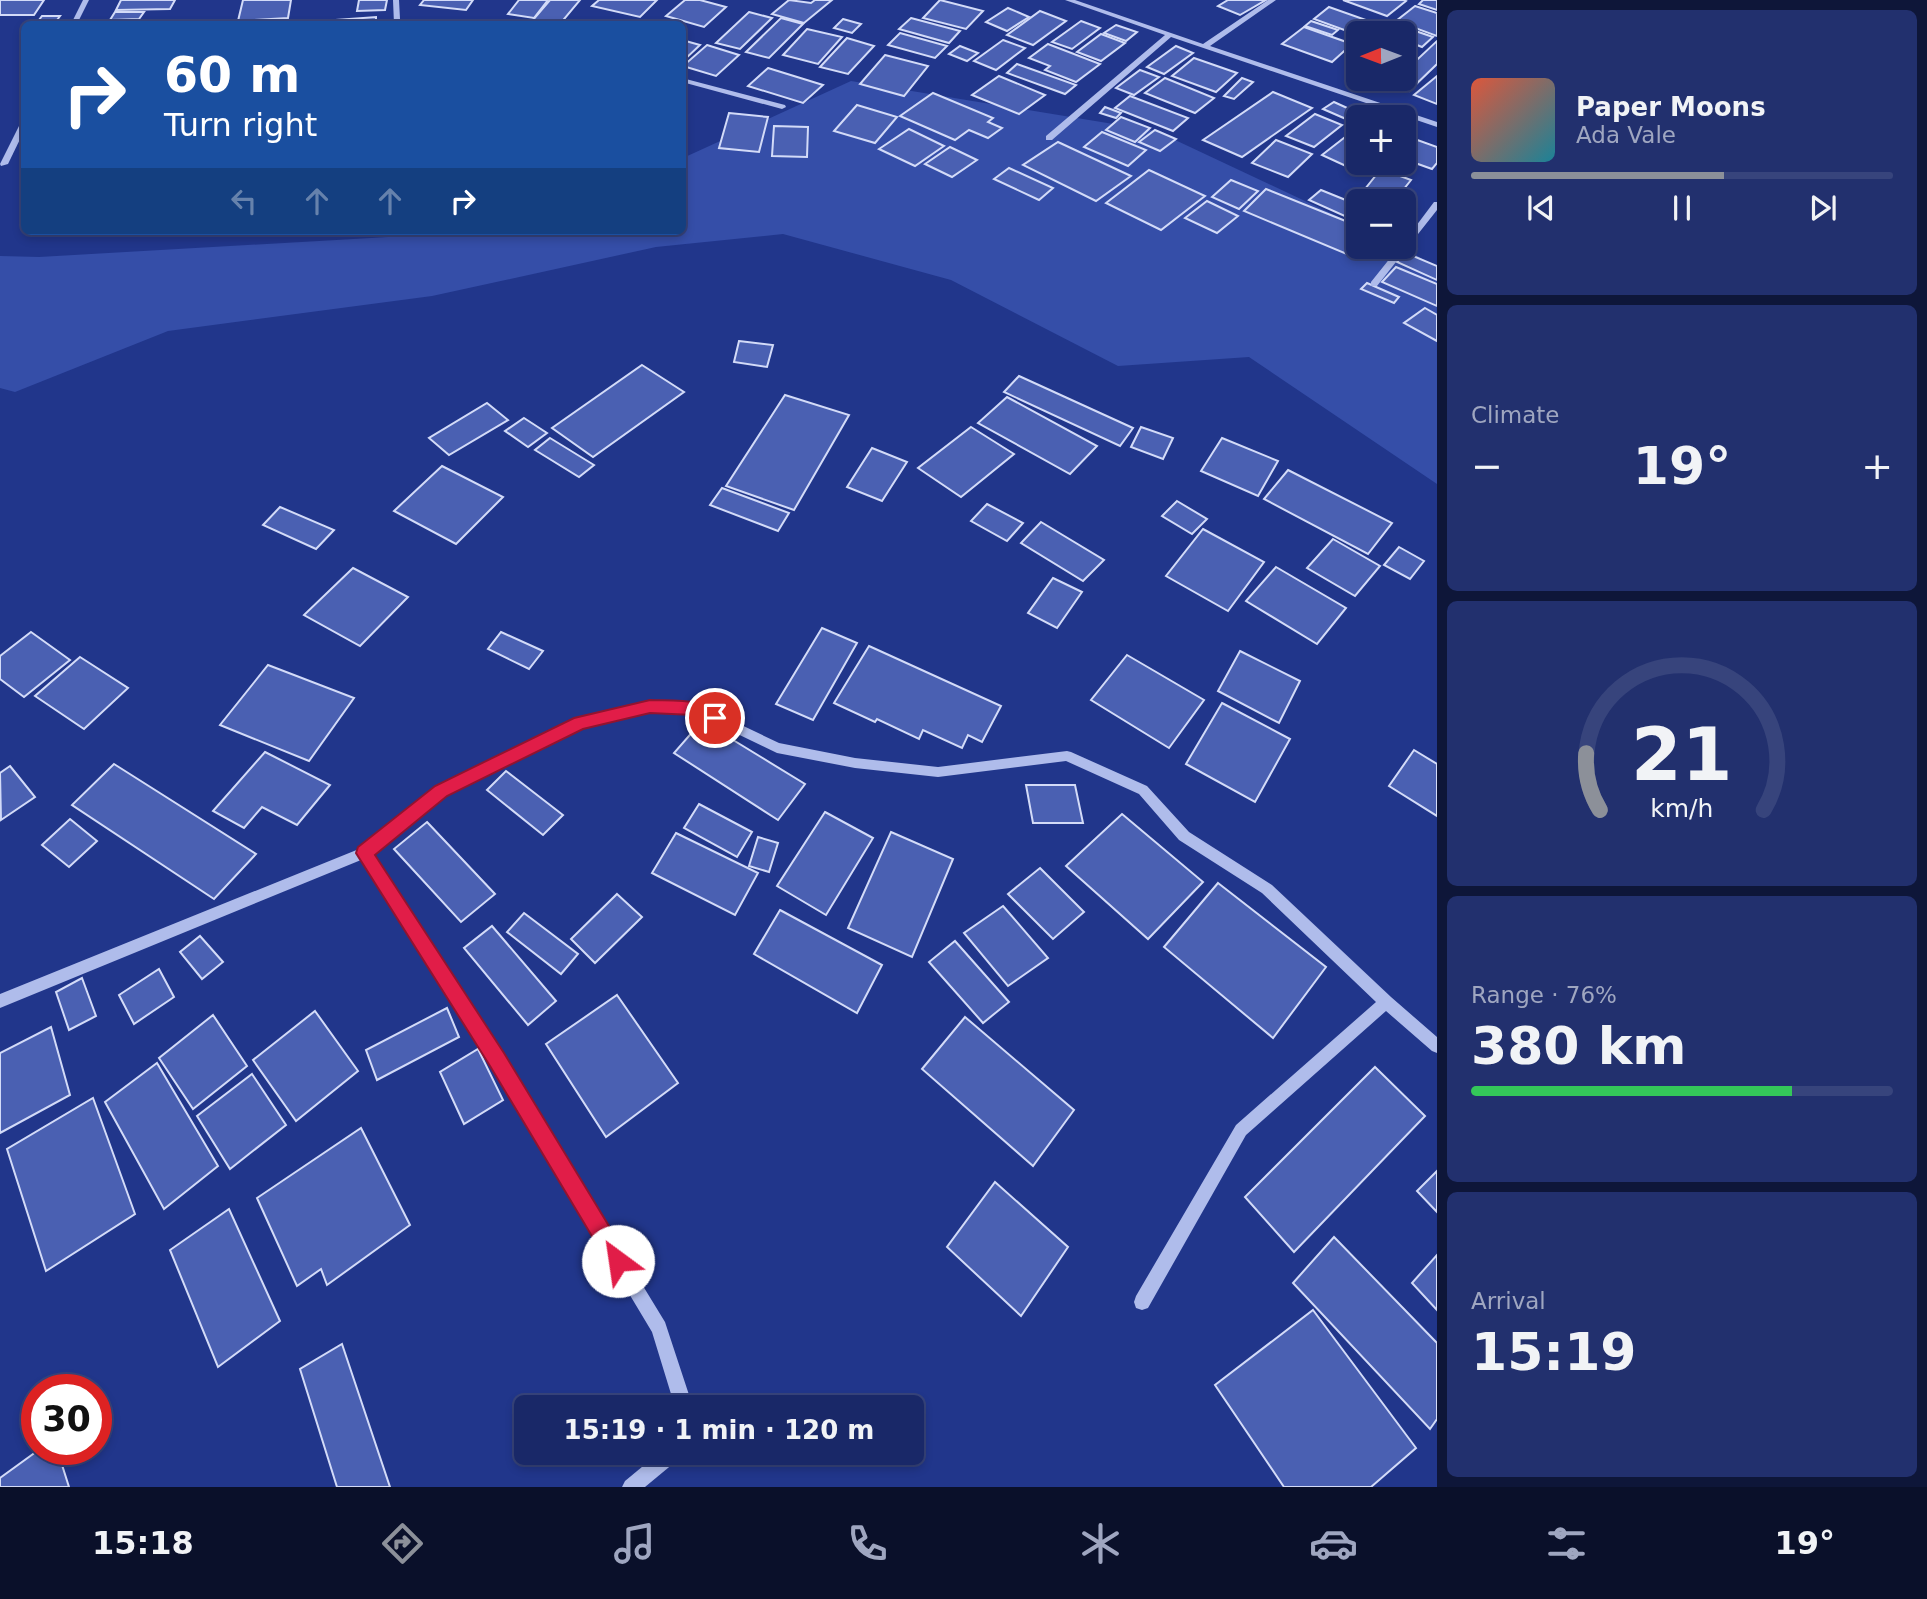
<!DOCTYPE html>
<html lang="en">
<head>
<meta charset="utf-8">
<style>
	:root { --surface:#192868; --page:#22306e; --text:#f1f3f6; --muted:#9fa6c0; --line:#37447c; --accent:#8c9099 }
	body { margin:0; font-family:"DejaVu Sans",sans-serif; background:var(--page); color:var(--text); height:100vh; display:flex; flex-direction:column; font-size:26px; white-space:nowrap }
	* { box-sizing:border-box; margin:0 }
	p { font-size:23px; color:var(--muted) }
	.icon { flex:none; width:38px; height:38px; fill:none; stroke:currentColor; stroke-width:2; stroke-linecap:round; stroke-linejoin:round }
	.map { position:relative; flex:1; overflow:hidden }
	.side { display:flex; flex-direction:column; gap:10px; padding:10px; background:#0e1639; width:490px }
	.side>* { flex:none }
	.guide { position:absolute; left:21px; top:21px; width:665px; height:214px; border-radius:10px; box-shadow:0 4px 10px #0003,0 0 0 2px var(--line); background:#1a4fa0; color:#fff; overflow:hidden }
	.needle { width:46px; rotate:269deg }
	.tools { position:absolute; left:1346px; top:21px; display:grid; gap:14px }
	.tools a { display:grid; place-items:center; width:70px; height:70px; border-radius:10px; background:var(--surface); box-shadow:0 4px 10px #0003,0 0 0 2px var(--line); font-size:35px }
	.speed { position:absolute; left:21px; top:1374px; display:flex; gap:14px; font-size:35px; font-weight:700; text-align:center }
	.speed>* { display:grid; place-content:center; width:91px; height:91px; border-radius:50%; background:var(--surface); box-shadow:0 4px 10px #0003,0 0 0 2px var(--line); line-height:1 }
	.speed .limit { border:10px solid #d22; background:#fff; color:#111 }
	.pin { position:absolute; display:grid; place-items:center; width:60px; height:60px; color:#fff; margin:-30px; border:4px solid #fff; border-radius:50%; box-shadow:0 2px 7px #0007 }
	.me { position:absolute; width:77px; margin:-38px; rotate:329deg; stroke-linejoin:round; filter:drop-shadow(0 0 5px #0008) }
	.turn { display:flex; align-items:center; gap:24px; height:147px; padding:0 28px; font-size:32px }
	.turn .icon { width:91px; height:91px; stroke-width:2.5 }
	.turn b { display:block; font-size:49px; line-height:60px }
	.lanes { display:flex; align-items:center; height:66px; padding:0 28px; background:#0003; justify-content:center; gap:35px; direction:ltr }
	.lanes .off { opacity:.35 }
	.big { font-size:52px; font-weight:700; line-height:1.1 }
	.side .tile { flex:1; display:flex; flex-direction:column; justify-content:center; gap:10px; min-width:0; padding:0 24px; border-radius:10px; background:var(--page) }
	.side .dial { align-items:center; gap:0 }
	.dial svg { height:182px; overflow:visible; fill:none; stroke:var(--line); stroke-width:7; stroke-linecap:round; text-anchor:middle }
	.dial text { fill:var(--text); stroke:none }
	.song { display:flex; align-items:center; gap:21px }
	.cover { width:84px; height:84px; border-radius:10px; background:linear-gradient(135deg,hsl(10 70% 55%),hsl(190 70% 35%)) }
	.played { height:7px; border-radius:4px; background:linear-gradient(90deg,var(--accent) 60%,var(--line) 60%) }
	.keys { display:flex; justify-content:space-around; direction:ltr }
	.heat { display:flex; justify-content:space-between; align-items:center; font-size:38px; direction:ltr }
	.charge { height:10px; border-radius:5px; background:linear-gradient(90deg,#34c759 76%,var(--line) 0) }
	.trip { position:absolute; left:514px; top:1395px; width:410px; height:70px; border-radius:10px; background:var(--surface); box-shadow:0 4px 10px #0003,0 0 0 2px var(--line); font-weight:700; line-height:70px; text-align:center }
	.dock { display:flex; height:112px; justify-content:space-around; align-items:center; background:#0a102a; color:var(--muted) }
	.dock .icon { width:49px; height:49px }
	.dock .active { color:var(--accent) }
	.dock b { font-size:32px; color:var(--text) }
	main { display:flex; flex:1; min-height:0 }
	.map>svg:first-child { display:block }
</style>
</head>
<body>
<main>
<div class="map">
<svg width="1437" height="1487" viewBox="0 0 1437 1487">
	<rect width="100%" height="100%" fill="#21368b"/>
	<path fill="#354ea8" d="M851,81L1156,131L1358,226V247C1400,247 1403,243 1437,270V484L1249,357L1118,366L951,280L783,234L656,247L432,296L168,331L15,392L0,388V256L39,257L492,231H682L683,158Z"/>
	<g fill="#4a60b2" stroke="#d3dbf8" stroke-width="2">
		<polygon points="0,0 44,0 34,15 0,15"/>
		<polygon points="121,0 175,0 170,9 116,10"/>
		<polygon points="243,0 291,0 288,18 238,21"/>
		<polygon points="359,0 387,0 385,10 357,11"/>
		<polygon points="424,0 473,0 466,10 420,5"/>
		<polygon points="519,0 548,0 534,18 508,14"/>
		<polygon points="550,0 580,0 560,24 532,21"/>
		<polygon points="599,0 657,0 640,17 592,6"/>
		<polygon points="685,0 700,0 726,7 704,27 666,16"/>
		<polygon points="789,0 811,3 815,0 832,0 804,23 772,14"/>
		<polygon points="940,0 983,11 966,29 923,18"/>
		<polygon points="1228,0 1266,0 1240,15 1218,6"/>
		<polygon points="1343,0 1404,0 1406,1 1387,16"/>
		<polygon points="1423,0 1437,0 1437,10 1419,4"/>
		<polygon points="1415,6 1437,13 1437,36 1396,21"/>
		<polygon points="1329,7 1383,26 1374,33 1358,35 1314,19"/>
		<polygon points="1008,8 1029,17 1007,31 986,22"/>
		<polygon points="1040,11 1066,21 1033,45 1007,35"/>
		<polygon points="115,12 144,12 139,19 110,20"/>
		<polygon points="749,12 772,18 740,49 716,43"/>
		<polygon points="42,16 60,16 54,24 36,24"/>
		<polygon points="376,17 376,24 335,24 336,20"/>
		<polygon points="781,18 803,24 769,58 746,52"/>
		<polygon points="911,18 960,31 949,43 899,29"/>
		<polygon points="843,19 861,24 852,33 834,28"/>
		<polygon points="1081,21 1100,28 1072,49 1052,42"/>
		<polygon points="1311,21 1338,30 1332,35 1305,26"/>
		<polygon points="1395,24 1433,37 1422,47 1404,40 1404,33 1384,33"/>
		<polygon points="1116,25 1137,32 1126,41 1104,33"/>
		<polygon points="1304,27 1352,44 1332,62 1282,44"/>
		<polygon points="807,29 842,37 818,64 783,55"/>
		<polygon points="900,33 947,46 935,58 888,45"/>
		<polygon points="1101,34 1125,43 1101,61 1077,52"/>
		<polygon points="847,38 874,46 848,74 820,67"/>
		<polygon points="682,40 700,45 682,62"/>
		<polygon points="1003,40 1025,48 996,70 974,61"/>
		<polygon points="1437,41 1437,64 1409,91 1390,84 1396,79 1404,79 1404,72"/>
		<polygon points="1048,44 1100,64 1076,82 1045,70 1050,66 1029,58"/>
		<polygon points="707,45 739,55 716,76 683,66"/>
		<polygon points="960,46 978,53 967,61 949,54"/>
		<polygon points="1176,46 1193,53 1164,74 1147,67"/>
		<polygon points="885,55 928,66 904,96 860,84"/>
		<polygon points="1194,58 1237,73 1216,92 1172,76"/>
		<polygon points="1017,64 1076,85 1065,94 1007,73"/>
		<polygon points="768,68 823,85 803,103 748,86"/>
		<polygon points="1140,70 1159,77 1134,95 1116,88"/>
		<polygon points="999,76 1045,95 1019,114 972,95"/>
		<polygon points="1437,76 1437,104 1414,95"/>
		<polygon points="1165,78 1214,98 1195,113 1145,93"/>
		<polygon points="1242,78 1253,82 1234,99 1224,96"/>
		<polygon points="1273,92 1312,108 1242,157 1203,140"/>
		<polygon points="933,93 993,118 988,122 1002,128 988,138 969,130 955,140 900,116"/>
		<polygon points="1130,96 1188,118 1173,131 1115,108"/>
		<polygon points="1334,102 1356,112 1346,119 1323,109"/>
		<polygon points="857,105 897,117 875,143 834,131"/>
		<polygon points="1105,107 1121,113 1116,118 1100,113"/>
		<polygon points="729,113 768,117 759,152 719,148"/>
		<polygon points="1315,114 1342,125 1314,147 1286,136"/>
		<polygon points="1121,117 1150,128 1135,142 1106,130"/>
		<polygon points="774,126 808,127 807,157 772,156"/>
		<polygon points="1358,127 1358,163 1371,163 1359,172 1322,155"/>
		<polygon points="909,129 944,146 915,166 879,149"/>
		<polygon points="1155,130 1176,139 1160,151 1139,142"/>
		<polygon points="1102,132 1146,150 1128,166 1084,147"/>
		<polygon points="1409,137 1437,147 1437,163 1432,169 1404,159 1404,144"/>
		<polygon points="1276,140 1312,154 1288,177 1252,163"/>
		<polygon points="1058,142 1131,176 1096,201 1023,165"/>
		<polygon points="950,147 977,160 952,177 925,164"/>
		<polygon points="1009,168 1053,188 1039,200 994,179"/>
		<polygon points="1381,169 1411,180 1395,200 1365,189"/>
		<polygon points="1149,170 1205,196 1161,230 1106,203"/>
		<polygon points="1231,180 1258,191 1239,209 1212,197"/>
		<polygon points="1266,189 1358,226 1358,247 1363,247 1354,257 1244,211"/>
		<polygon points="1321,190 1358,205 1358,222 1309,200"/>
		<polygon points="1207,201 1238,216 1217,233 1185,218"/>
		<polygon points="1406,253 1437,266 1437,280 1397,262"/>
		<polygon points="1396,267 1437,284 1437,306 1382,282"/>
		<polygon points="1367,283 1399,297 1394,303 1361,289"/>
		<polygon points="1425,308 1437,315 1437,341 1404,323"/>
		<polygon points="739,341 773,345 767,367 734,362"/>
		<polygon points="642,365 684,392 593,457 552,428"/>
		<polygon points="1019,376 1133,428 1120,446 1004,392"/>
		<polygon points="785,395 849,415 794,510 726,486"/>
		<polygon points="1007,397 1097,446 1070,474 978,423"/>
		<polygon points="487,403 508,420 449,455 429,438"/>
		<polygon points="524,418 547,433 528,447 505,431"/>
		<polygon points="971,427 1014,454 961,497 918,468"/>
		<polygon points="1141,427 1173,438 1163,459 1131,447"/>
		<polygon points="550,438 594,465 579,477 535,450"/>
		<polygon points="1222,438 1278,461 1258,496 1201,471"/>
		<polygon points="872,448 907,462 882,501 847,487"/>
		<polygon points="442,466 503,497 456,544 394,511"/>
		<polygon points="1288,470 1392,523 1368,554 1264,499"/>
		<polygon points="722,488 789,513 778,531 710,505"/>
		<polygon points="1177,501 1207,519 1192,534 1162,516"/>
		<polygon points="987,504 1023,523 1007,541 971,521"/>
		<polygon points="280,507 334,530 316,549 263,525"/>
		<polygon points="1041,522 1104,560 1083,581 1021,543"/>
		<polygon points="1203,529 1264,562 1228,611 1166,576"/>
		<polygon points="1333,539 1380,566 1355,596 1307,568"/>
		<polygon points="1399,547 1424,561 1410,579 1384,565"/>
		<polygon points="1276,567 1346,608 1317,644 1246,601"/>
		<polygon points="353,568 408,597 360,646 304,615"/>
		<polygon points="1053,578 1082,592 1057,628 1028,613"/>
		<polygon points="822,628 857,643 813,720 776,704"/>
		<polygon points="31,632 70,660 24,697 0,679 0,656"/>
		<polygon points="501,632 543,651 529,669 488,649"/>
		<polygon points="869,646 1001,706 982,742 968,735 962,748 923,730 919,739 877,719 875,722 834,703"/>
		<polygon points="1240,651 1300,681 1279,723 1218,691"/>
		<polygon points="1127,655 1204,700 1169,748 1091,700"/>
		<polygon points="80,657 128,688 84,729 35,696"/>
		<polygon points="268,665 354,698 309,761 220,725"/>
		<polygon points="1222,703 1290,739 1255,802 1186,764"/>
		<polygon points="702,721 805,784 778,820 674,753"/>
		<polygon points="1414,750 1437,764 1437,816 1389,786"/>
		<polygon points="265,752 330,785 297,825 262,807 244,828 213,811"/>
		<polygon points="114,764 256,854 214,899 72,805"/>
		<polygon points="10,766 35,797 1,820 0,773"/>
		<polygon points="506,771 563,815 543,835 487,790"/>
		<polygon points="1026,785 1075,785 1083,823 1033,823"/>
		<polygon points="699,804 752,832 737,857 684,828"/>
		<polygon points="825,812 873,838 826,915 777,886"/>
		<polygon points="1122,814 1203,882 1148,939 1066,866"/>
		<polygon points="70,819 97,841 69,867 42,845"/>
		<polygon points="427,822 495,894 461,922 394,849"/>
		<polygon points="891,832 953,859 912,957 848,928"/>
		<polygon points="676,833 758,873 735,915 652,873"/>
		<polygon points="758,837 778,843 769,872 749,866"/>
		<polygon points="1040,868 1084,912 1053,939 1008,894"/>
		<polygon points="1218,883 1326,967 1273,1038 1164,947"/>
		<polygon points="617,894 642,917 595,963 571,939"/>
		<polygon points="1003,906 1048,958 1008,986 964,933"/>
		<polygon points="780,910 882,965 857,1013 754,954"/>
		<polygon points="524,913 578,954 561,974 507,932"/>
		<polygon points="492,926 556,1001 528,1025 464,948"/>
		<polygon points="200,936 223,962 202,979 180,952"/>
		<polygon points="955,941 1009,1002 983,1023 929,962"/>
		<polygon points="159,969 174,997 134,1024 119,995"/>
		<polygon points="82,978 96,1016 69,1030 56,992"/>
		<polygon points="617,995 678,1083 606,1137 546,1044"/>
		<polygon points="447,1008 459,1037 377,1080 366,1050"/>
		<polygon points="315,1011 358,1071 296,1121 253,1060"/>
		<polygon points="213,1015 247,1066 193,1109 159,1058"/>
		<polygon points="965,1017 1074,1110 1033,1166 922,1069"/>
		<polygon points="51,1027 70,1095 0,1133 0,1053"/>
		<polygon points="478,1049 503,1100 464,1124 440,1072"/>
		<polygon points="157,1063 218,1166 164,1209 105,1102"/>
		<polygon points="1375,1067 1425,1116 1294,1252 1245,1197"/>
		<polygon points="252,1074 286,1125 230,1169 197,1116"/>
		<polygon points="93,1098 135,1214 46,1271 7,1149"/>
		<polygon points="361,1128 410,1225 327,1285 321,1269 297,1286 257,1198"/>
		<polygon points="1437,1171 1437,1212 1417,1191"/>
		<polygon points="995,1182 1068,1247 1021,1316 947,1247"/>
		<polygon points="229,1209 280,1321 218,1367 170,1250"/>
		<polygon points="1334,1237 1437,1343 1437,1419 1430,1429 1293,1283"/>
		<polygon points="1437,1255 1437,1310 1412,1283"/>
		<polygon points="1313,1310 1416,1448 1371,1487 1284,1487 1215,1385"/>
		<polygon points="342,1344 390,1487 337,1487 300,1369"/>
		<polygon points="40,1449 57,1449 69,1487 0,1487 0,1478"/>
	</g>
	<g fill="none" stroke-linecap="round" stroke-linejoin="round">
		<g fill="#afbceb" fill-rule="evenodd">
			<polygon points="83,0 89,0 77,24 71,24"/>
			<polygon points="393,0 399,0 400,19 448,22 451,24 394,24"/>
			<polygon points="1065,0 1075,0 1203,44 1268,0 1276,0 1210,46 1437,122 1437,127 1171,37 1052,140 1046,140 1046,136 1165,35"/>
			<polygon points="682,78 785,105 786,107 782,109 682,82"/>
			<polygon points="21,122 24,122 24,131 8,164 1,166 0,164"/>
			<polygon points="1434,202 1437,202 1437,210 1377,286 1371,286 1371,282 1399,247 1404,247 1404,242"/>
			<polygon points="650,701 695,703 779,743 855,758 938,767 1067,751 1071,752 1147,786 1189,832 1272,885 1391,997 1437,1037 1437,1053 1432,1051 1386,1011 1246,1135 1148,1308 1142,1310 1136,1308 1134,1302 1136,1296 1236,1125 1376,1002 1262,893 1179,840 1139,794 1066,761 938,777 855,768 777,753 694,713 650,711 582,728 445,795 372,854 502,1055 665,1322 693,1407 675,1407 652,1332 492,1065 361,860 0,1008 0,994 359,849 437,787 576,719"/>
			<polygon points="660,1452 683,1452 680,1458 645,1487 622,1487 625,1481"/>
		</g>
	</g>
	<path fill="#e11d48" stroke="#92132f" stroke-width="2" d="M650,700C672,701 710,697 723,718L715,725L693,715L650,713L583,729L447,796L375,855L504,1053L626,1254L629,1261L626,1268L618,1271L611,1268L490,1066L356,853L358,847L435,786L574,718Z"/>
</svg>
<div class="tools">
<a><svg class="needle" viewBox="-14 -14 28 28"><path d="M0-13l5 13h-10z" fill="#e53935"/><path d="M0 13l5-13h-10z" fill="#9fa6c0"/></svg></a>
<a>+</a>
<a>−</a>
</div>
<div class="speed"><div class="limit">30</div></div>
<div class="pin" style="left:715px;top:718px;background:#d93025"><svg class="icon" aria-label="arrive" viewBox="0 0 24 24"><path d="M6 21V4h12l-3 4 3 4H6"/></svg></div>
<svg class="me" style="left:618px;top:1261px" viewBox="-20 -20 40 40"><circle r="19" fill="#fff"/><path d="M0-13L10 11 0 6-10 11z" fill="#e11d48"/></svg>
<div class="trip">15:19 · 1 min · 120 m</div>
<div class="guide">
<div class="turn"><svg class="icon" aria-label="right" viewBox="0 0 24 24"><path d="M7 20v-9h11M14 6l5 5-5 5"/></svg><div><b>60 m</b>Turn right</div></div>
<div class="lanes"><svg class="icon off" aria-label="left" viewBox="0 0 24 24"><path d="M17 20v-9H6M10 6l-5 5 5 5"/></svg><svg class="icon off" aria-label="ahead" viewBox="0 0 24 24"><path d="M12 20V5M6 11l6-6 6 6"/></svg><svg class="icon off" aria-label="ahead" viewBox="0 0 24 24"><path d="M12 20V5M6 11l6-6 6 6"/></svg><svg class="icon" aria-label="right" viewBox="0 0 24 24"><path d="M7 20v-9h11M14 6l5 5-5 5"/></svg></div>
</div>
</div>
<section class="side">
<div class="tile">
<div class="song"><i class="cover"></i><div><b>Paper Moons</b><p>Ada Vale</p></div></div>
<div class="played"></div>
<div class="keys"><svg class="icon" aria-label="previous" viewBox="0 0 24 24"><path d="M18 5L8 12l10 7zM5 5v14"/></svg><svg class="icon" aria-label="pause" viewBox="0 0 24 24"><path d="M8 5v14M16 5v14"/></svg><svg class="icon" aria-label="next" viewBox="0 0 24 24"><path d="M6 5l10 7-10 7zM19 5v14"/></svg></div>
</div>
<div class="tile"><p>Climate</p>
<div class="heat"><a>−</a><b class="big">19°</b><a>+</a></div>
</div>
<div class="tile dial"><svg viewBox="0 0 100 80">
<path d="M14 69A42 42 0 1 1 86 69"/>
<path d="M14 69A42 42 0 0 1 8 44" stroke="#8c9099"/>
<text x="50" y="56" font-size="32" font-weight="700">21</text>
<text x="50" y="72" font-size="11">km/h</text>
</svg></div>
<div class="tile"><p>Range · 76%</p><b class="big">380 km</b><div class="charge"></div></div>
<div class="tile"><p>Arrival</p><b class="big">15:19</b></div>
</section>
</main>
<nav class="dock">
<b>15:18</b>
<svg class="icon active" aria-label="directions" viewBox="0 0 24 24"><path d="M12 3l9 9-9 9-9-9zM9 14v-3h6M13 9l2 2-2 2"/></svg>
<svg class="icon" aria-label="music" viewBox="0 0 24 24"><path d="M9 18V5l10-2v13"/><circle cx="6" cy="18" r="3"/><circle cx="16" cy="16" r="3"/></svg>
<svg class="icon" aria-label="phone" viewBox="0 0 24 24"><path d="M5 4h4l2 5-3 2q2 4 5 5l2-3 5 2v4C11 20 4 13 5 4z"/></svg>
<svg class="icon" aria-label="climate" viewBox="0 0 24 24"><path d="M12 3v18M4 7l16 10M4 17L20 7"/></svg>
<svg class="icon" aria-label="car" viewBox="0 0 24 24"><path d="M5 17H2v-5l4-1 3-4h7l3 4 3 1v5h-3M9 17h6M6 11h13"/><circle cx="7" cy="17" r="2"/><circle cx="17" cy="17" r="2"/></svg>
<svg class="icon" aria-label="filters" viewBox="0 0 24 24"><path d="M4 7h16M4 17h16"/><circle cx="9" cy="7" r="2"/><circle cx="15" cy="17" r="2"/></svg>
<b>19°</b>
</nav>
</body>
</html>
